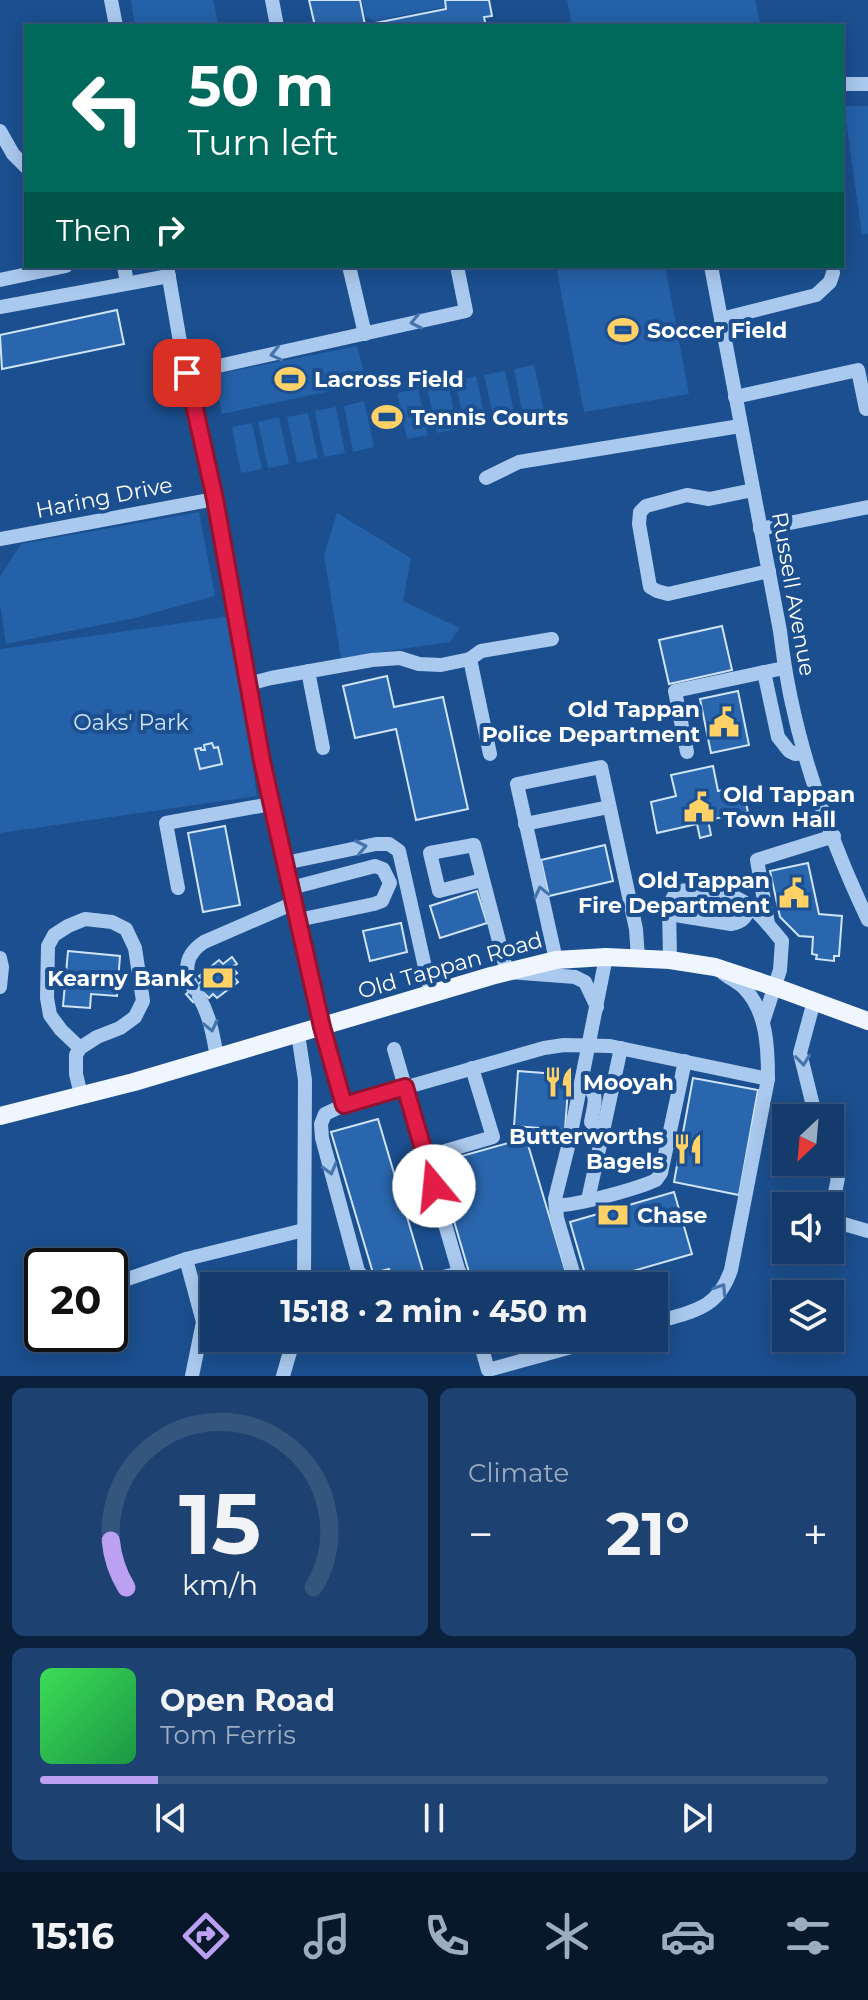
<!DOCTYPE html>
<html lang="en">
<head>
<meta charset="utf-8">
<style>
	:root { --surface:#143b6b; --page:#1d4271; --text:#f1f3f6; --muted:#9dadc1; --line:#33557e; --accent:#bca0f2 }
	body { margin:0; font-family:Montserrat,sans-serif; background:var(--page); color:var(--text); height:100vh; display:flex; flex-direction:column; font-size:30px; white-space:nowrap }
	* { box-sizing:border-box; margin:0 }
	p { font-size:26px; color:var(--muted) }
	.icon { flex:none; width:44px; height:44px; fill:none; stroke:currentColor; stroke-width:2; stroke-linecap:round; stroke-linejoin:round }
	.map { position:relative; height:1376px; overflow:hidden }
	.details { display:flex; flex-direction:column; gap:12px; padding:12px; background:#0b203b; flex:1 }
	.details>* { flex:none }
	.hud { position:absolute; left:24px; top:24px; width:820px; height:244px; border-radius:0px; box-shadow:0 4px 20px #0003,0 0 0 2px var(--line); background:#00695c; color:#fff; overflow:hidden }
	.needle { width:52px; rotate:206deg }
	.fabs { position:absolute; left:772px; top:1104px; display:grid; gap:16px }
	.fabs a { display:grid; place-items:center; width:72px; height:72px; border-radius:0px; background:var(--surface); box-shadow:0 4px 20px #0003,0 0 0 2px var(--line); font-size:40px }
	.speed { position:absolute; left:24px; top:1248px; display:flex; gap:16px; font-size:40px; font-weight:700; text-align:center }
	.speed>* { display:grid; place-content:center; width:104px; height:104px; border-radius:50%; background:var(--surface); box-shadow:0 4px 20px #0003,0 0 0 2px var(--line); line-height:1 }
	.speed .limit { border:4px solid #111; border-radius:12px; background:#fff; color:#111 }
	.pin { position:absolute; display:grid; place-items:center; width:68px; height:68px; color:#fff; margin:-34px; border-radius:16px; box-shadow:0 4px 12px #0006 }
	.me { position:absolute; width:88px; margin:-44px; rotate:343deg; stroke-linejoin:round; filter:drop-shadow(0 0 6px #0008) }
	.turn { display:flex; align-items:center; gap:28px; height:168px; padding:0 32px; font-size:36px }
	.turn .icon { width:104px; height:104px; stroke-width:2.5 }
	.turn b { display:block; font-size:56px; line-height:68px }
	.then { display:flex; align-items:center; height:76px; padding:0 32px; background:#0003; gap:16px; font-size:30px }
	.big { font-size:60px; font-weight:700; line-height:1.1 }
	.details .tile { flex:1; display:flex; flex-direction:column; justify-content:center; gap:12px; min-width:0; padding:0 28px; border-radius:12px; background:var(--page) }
	.details .dial { align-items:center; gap:0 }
	.dial svg { height:208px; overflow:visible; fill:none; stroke:var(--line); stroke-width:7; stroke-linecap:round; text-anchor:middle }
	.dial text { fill:var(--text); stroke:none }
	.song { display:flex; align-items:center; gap:24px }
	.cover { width:96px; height:96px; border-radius:12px; background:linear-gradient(135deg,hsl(130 70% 55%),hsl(140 70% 35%)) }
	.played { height:8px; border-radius:4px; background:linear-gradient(90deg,var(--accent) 15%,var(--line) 15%) }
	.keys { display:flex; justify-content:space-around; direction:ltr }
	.heat { display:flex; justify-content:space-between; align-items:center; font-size:44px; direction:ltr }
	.details .tiles { flex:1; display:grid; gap:12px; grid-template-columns:1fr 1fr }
	.tile:last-child { grid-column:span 2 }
	.trip { position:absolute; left:200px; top:1272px; width:468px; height:80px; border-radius:0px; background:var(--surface); box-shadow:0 4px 20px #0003,0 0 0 2px var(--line); font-weight:700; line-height:80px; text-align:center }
	.dock { display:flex; height:128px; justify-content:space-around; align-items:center; background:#08182b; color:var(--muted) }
	.dock .icon { width:56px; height:56px }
	.dock .on { color:var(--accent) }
	.dock b { font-size:36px; color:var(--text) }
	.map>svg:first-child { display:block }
</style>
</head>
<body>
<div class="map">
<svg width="868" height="1376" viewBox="0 0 868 1376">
	<rect width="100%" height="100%" fill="#1b4f8f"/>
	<g fill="#2461a8">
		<polygon points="131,0 213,0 219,26 135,26"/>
		<polygon points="362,0 443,0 445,7 373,21 370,18 365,17"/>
		<polygon points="567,0 755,0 761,26 572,26"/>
		<polygon points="844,106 868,106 868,234 862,235"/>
		<polygon points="556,266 665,266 689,394 584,412"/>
		<polygon points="357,346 367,383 222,414 213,375"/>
		<polygon points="534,365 544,411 523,415 514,369"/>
		<polygon points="505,371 515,417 494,421 484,375"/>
		<polygon points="476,376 486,422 465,426 455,381"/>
		<polygon points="448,383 458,429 437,433 427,387"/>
		<polygon points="418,389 428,435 407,439 397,393"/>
		<polygon points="364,401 374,447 353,452 344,406"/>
		<polygon points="336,407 345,453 324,457 315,411"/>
		<polygon points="308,413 318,458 297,463 287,417"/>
		<polygon points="279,417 289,464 268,468 258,422"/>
		<polygon points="252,423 262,469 241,473 232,427"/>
		<polygon points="199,512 215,596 135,618 6,644 0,604 0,577 21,544"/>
		<polygon points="337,513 411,558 403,601 460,628 450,642 341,658 324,555"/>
		<polygon points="231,616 257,796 0,833 0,649"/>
	</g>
	<g fill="#2a66ad" stroke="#cfe3fa" stroke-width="2">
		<polygon points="309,0 360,0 365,25 446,9 445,0 489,0 492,16 484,17 486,26 315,26"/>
		<polygon points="117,310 124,344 2,369 0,335"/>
		<polygon points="722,626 732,670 669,684 659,640"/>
		<polygon points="387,676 394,707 443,697 468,809 416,820 396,729 355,738 343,686"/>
		<polygon points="738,691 749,745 711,753 700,699"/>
		<polygon points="212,743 214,748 218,747 222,764 200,769 195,749 201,748 201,750 205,750 204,745"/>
		<polygon points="713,766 718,791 742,786 748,812 708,820 711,835 700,838 697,824 657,833 651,802 676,796 671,775"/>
		<polygon points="225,826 240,905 203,912 188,833"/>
		<polygon points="605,845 613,881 549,896 541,860"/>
		<polygon points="808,863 819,914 842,916 839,956 834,956 834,961 816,959 817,955 812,954 813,937 799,936 780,917 770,871"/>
		<polygon points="477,891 487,923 440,938 430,906"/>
		<polygon points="401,923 407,952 370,961 363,931"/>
		<polygon points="68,951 120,956 117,996 91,994 90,1008 63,1006"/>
		<polygon points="232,957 237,964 232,967 237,973 233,976 238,982 217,998 213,994 209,998 204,993 193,1002 186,994 203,980 199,976 219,960 223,964"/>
		<polygon points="518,1071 569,1075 565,1130 514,1126"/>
		<polygon points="693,1078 758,1090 739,1195 674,1182"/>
		<polygon points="378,1119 423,1271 392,1280 389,1269 373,1273 331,1132"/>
		<polygon points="526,1138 570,1286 473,1286 437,1163"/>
		<polygon points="674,1192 692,1254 588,1284 570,1222"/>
	</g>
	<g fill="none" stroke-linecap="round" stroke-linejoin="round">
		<g stroke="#a9c9ee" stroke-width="14">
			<polyline points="111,0 116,26"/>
			<polyline points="272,0 277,26"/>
			<polyline points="842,84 868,84"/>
			<polyline points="0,131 13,154 26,167"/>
			<polyline points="124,266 127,283"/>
			<path d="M167,266L179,336L215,499L262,761L322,1027L344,1105L544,1048L564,1045L610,1046L768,1079C768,1048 767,1011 744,988C738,982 729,978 723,973"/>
			<polyline points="349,266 365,334"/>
			<path d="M711,266L780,631C791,731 825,829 868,920"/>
			<polyline points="0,280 66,266"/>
			<polyline points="0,307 169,276"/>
			<polyline points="721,319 816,295 830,282 833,273"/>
			<polyline points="187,373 466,311 457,266"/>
			<polyline points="735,397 858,370 866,409"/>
			<polyline points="486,478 519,462 740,426"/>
			<polyline points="753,490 709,499 687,495 646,506 640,512 639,524 650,587 657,591 668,594 769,571"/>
			<polyline points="760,529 868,507"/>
			<polyline points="0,539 215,499"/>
			<polyline points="470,659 481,651 552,639"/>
			<polyline points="308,671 323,748"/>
			<polyline points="764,672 778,737 789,751 795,754 804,753"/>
			<polyline points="248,684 271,678 372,660 400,658 419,664 441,665 470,659 490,754"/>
			<polyline points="687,752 675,691 784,668"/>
			<polyline points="525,824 609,807"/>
			<polyline points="285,863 376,844 389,844 399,851 431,994"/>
			<polyline points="482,880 439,891 430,853 474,845 507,972 575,977 585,982 597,1007"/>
			<polyline points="178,888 166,823 271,804"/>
			<polyline points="291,888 375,866 383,869 390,883 382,901 374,904 298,920"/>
			<path d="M669,914L731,924C744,922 746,917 750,905"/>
			<polyline points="768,924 757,860 834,836"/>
			<polyline points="0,958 2,967 0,987"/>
			<polyline points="556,960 517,784 601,767 636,929 638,958"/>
			<path d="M670,960L669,905L676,892C685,889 692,890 701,890C745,893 756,910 782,941L780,970L763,1022"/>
			<path d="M193,988C183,969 186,954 204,942L294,903"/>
			<path d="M199,997C210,1016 213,1035 217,1057"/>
			<polyline points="814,1001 800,1053 816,1118"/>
			<polyline points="298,1034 305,1080 304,1286"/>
			<polyline points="80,1048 61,1030 50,1015 47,998 48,946 54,935 68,926 85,919 112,922 126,929 135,948 143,1001 135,1017 120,1028 97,1037 80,1048 76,1055 76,1074 81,1095"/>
			<polyline points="394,1049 463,1286"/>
			<path d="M582,1080C600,1097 595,1099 591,1122L601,1136"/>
			<path d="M344,1105L325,1114L321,1124L322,1138L358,1271L367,1282C399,1287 428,1281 460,1273"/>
			<polyline points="425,1157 493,1137 472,1068"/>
			<polyline points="829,1162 838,1178 830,1217"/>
			<polyline points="588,1200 621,1048"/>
			<path d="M556,1205C573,1207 639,1188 656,1180L661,1173L685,1061"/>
			<polyline points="830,1220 868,1231"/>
			<polyline points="110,1285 186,1259"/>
			<polyline points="577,1286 557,1218 555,1199 569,1143 606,957"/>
			<path d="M654,1323C691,1311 717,1311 731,1270L768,1079"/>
			<polyline points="479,1338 488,1370 604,1338"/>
			<polyline points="192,1376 203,1322 186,1259 304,1230"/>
			<polyline points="283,1376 294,1338"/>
		</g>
		<polyline stroke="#f0f6ff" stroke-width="18" points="0,1116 134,1082 491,976 556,960 606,957 670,960 715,967 775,987 868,1021"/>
	</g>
	<defs><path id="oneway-chevron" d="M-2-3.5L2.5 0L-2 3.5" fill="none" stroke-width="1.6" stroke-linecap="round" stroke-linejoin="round" transform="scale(2)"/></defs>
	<g stroke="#4674ac">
		<use href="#oneway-chevron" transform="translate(416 322) rotate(168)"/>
		<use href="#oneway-chevron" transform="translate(276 354) rotate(167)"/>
		<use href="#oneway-chevron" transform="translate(361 847) rotate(-12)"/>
		<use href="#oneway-chevron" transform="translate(541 892) rotate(-103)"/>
		<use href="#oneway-chevron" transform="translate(211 1026) rotate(77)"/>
		<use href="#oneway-chevron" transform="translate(803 1060) rotate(84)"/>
		<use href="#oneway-chevron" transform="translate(330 1169) rotate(75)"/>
		<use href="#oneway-chevron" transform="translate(721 1289) rotate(-57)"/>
	</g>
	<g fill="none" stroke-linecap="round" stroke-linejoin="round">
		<g stroke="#92132f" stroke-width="20">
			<polyline id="route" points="187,373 215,499 262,761 322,1027 344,1105 405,1087 434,1186"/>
		</g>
		<use href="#route" stroke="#e11d48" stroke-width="14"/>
	</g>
	<defs>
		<g id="stadium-bare" transform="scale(2.4)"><path d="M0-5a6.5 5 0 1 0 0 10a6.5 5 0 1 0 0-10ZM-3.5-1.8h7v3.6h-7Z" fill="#ffd166" stroke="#1b4f8f" stroke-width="2.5" paint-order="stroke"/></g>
		<g id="civic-bare" transform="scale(2.4)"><path d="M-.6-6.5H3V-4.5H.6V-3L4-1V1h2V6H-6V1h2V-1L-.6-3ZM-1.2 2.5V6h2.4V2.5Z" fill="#ffd166" stroke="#1b4f8f" stroke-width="2.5" paint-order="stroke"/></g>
		<g id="bank-bare" transform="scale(2.4)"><path d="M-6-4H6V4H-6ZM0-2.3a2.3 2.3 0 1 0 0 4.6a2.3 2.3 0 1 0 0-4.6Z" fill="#ffd166" stroke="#1b4f8f" stroke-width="2.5" paint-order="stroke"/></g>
		<g id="restaurant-bare" transform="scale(2.4)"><path d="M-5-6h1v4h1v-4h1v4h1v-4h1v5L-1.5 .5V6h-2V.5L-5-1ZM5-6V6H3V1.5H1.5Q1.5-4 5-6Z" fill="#ffd166" stroke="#1b4f8f" stroke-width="2.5" paint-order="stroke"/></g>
	</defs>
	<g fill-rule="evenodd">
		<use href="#stadium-bare" x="623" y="330"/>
		<use href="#stadium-bare" x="290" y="379"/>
		<use href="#stadium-bare" x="387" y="417"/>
		<use href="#civic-bare" x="724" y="722"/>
		<use href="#civic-bare" x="699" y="807"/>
		<use href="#civic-bare" x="794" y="893"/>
		<use href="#bank-bare" x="218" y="978"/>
		<use href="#restaurant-bare" x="559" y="1082"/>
		<use href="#restaurant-bare" x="688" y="1149"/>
		<use href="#bank-bare" x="613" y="1215"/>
	</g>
	<g text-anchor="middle" stroke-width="8" stroke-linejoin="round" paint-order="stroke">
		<g font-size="22" font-weight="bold" fill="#fff" stroke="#1b4f8f" text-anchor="start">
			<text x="647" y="338">Soccer Field</text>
			<text x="314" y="387">Lacross Field</text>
			<text x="411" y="425">Tennis Courts</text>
			<text x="700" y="717" text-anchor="end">Old Tappan<tspan x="700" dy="25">Police Department</tspan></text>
			<text x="723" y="802">Old Tappan<tspan x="723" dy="25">Town Hall</tspan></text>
			<text x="770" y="888" text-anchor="end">Old Tappan<tspan x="770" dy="25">Fire Department</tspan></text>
			<text x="194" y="986" text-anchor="end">Kearny Bank</text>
			<text x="583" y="1090">Mooyah</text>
			<text x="664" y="1144" text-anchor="end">Butterworths<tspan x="664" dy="25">Bagels</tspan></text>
			<text x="637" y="1223">Chase</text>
		</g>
		<g font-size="22" fill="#fff" stroke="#1b4f8f">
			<text transform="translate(104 497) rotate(-11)" y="8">Haring Drive</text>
			<text transform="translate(794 594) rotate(80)" y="8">Russell Avenue</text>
			<text transform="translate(450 965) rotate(-16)" y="8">Old Tappan Road</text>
		</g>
		<g font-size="22" fill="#cfe3fa" stroke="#1b4f8f">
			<text x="131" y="730">Oaks' Park</text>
		</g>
	</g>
</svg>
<div class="fabs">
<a><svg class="needle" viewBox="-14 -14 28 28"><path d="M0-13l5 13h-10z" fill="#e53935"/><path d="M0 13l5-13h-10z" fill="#9dadc1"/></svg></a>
<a><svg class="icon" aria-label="sound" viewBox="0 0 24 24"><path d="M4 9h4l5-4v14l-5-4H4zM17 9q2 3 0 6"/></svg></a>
<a><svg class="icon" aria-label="layers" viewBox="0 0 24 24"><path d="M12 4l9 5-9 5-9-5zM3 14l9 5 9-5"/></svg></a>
</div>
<div class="speed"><div class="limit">20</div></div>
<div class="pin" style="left:187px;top:373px;background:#d93025"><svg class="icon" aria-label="arrive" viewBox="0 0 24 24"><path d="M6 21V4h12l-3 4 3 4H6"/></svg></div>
<svg class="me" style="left:434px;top:1186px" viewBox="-20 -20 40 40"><circle r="19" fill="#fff"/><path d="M0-13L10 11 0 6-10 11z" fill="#e11d48"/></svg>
<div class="trip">15:18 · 2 min · 450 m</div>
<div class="hud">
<div class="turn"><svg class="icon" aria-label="left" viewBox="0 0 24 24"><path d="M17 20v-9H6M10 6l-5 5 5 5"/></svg><div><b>50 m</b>Turn left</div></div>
<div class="then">Then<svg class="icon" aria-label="right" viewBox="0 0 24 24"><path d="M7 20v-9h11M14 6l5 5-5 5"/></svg></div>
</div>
</div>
<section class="details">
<div class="tiles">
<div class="tile dial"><svg viewBox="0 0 100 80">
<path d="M14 69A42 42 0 1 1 86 69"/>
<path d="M14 69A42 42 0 0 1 8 51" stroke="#bca0f2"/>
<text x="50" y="56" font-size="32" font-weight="700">15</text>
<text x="50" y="72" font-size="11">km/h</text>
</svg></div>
<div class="tile"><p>Climate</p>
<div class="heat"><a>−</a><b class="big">21°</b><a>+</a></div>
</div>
<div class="tile">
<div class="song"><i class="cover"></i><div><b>Open Road</b><p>Tom Ferris</p></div></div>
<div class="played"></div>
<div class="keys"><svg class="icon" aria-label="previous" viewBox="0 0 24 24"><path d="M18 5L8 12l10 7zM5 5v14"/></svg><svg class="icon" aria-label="pause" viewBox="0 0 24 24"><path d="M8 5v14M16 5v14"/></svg><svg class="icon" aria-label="next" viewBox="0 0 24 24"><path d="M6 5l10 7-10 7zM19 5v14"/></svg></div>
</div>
</div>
</section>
<nav class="dock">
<b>15:16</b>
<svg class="icon on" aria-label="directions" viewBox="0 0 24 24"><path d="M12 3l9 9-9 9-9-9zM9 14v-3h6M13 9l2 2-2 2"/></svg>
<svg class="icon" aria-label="music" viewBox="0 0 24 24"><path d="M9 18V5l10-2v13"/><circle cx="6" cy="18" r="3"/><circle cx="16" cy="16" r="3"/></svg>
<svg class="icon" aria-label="phone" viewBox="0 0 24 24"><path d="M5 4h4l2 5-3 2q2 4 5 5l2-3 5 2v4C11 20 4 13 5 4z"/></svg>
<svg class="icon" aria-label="climate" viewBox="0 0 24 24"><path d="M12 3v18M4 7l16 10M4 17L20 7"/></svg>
<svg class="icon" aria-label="car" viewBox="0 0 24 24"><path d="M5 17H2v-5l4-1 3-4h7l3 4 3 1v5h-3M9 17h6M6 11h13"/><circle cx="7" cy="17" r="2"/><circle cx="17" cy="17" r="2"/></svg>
<svg class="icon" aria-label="filters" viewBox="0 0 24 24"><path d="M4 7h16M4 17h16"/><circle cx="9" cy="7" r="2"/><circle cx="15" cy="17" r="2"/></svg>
</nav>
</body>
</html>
